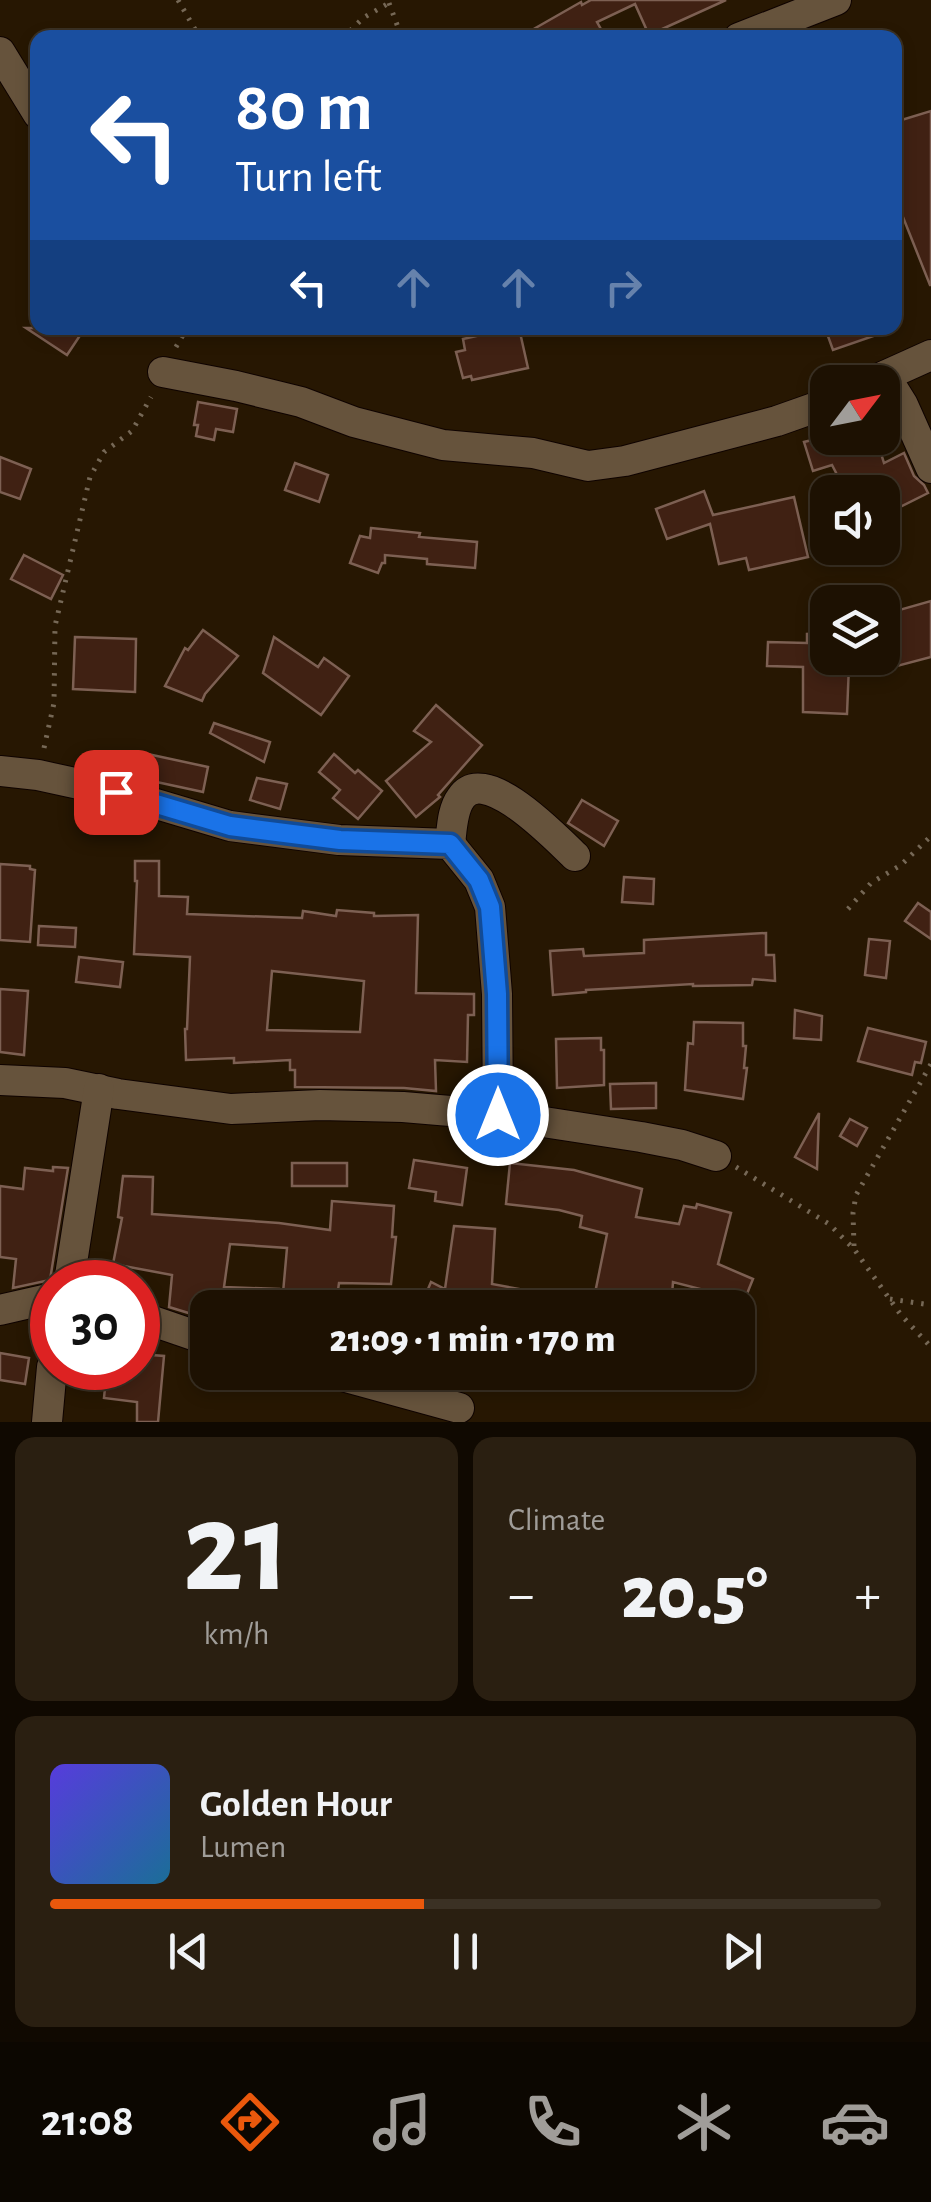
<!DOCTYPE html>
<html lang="en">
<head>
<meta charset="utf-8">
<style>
	:root { --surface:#1d1102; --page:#2a1f11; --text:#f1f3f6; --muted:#a09d99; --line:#3b3124; --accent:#ea580c }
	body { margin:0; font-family:"Alegreya Sans",sans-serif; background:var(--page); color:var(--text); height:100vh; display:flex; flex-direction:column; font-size:38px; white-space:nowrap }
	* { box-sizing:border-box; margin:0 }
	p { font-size:32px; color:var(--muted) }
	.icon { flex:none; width:55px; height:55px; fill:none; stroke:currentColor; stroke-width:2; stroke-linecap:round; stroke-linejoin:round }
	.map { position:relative; height:1422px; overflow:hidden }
	.details { display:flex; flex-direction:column; gap:15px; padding:15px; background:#100901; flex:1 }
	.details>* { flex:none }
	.hud { position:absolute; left:30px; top:30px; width:872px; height:305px; border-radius:20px; box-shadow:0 5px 15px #0003,0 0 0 2px var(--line); background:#1a4fa0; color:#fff; overflow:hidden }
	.needle { width:65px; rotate:58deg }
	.tools { position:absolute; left:810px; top:365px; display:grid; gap:20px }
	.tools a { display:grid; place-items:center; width:90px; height:90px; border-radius:20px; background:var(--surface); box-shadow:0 5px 15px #0003,0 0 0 2px var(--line); font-size:50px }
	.speed { position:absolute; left:30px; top:1260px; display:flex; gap:20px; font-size:50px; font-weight:700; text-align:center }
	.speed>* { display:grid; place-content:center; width:130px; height:130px; border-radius:50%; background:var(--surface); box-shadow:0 5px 15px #0003,0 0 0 2px var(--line); line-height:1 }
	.speed .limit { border:15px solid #d22; background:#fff; color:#111 }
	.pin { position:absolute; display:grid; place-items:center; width:85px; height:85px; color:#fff; margin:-42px; border-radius:20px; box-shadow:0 5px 15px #0006 }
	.me { position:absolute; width:110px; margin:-55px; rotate:0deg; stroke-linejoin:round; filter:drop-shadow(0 0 8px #0008) }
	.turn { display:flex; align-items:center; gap:35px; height:210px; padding:0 40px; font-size:45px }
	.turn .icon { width:130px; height:130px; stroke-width:2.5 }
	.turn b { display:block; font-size:70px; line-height:85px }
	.lanes { display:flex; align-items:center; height:95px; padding:0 40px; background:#0003; justify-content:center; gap:50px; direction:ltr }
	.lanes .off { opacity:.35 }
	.big { font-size:75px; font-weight:800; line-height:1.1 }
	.details .card { flex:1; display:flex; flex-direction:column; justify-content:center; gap:15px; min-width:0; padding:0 35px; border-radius:20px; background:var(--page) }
	.details .dial { align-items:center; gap:0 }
	.dial b { font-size:130px; line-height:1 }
	.song { display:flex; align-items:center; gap:30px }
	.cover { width:120px; height:120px; border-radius:15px; background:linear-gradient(135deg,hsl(250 70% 55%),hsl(200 70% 35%)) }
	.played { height:10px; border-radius:5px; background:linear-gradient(90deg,var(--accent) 45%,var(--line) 45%) }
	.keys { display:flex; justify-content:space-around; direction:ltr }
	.heat { display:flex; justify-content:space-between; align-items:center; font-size:55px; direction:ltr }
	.details .tiles { flex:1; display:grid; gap:15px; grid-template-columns:1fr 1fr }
	.card:last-child { grid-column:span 2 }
	.trip { position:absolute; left:190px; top:1290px; width:565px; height:100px; border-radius:20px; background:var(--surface); box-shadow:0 5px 15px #0003,0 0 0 2px var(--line); font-weight:800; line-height:100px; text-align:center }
	.tab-bar { display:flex; height:160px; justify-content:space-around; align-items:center; background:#0c0701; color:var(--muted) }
	.tab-bar .icon { width:70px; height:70px }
	.tab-bar .on { color:var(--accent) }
	.tab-bar b { font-size:45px; color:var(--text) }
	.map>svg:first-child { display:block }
</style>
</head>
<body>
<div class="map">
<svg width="931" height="1422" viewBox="0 0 931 1422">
	<rect width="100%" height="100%" fill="#271702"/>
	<g fill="#402113" stroke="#7d6053" stroke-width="2.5" fill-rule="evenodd">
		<polygon points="591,0 726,0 649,35 635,4 597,22 606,38 518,38 581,2 582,5"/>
		<polygon points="931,111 931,285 930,285 895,197 895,122"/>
		<polygon points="26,328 85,328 67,355"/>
		<polygon points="512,328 519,328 528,368 472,380 471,376 463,378 456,352 465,350 463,339"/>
		<polygon points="825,328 887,328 888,331 833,350"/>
		<polygon points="198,402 237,409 233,432 216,429 214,440 196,436 198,425 194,425"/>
		<polygon points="820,438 876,438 884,463 904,453 914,476 924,485 928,493 882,516 882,492 846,492 832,465 813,471 804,442"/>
		<polygon points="0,457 31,469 20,499 0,492"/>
		<polygon points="295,463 328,475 319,502 285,490"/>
		<polygon points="704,491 713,515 794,497 808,557 749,570 746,558 719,564 710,524 667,539 656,509"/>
		<polygon points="371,528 420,533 419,537 477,542 475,568 427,564 427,559 385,555 385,563 382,563 378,573 350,563 360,536 370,538"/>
		<polygon points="24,555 63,575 51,599 11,579"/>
		<polygon points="931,601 931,657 882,670 882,617 893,613 892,612"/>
		<polygon points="203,630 238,656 205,694 202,701 165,686 185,648 188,650"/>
		<polygon points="828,633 828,662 849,665 847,714 803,712 803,667 767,666 768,642 807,643 807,634"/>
		<polygon points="75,637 136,639 135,692 73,689"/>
		<polygon points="274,637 318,667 324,658 349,676 321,715 263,673"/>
		<polygon points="436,705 482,745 438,795 440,797 416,817 386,781 431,742 414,731"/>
		<polygon points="214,723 270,742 264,762 210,733"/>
		<polygon points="143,753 208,767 203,792 138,778"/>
		<polygon points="334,754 355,773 358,770 382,791 358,819 333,798 340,790 319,772"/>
		<polygon points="257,778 287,784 280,809 250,800"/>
		<polygon points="582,800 618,821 604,846 568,823"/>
		<path d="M135,861H159V896L188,897L187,914L302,918L303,911L336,916L337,910L374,913V916L418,915L416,993L474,994V1015H468L467,1062L435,1060L436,1091L404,1088L295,1087V1070H290V1060L234,1063V1058L186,1060L185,1029H187L190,957L134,954L137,881H135ZM272,971L364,981L360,1032L267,1030Z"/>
		<polygon points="0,864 30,866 30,869 35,870 30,942 0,940"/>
		<polygon points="624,877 654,879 653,904 622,902"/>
		<polygon points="918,903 931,912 931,939 905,921"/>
		<polygon points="39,926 76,928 75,947 38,945"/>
		<polygon points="766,933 766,955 774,955 775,981 753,979 752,985 693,986 693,984 586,990 586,992 553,995 550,951 583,949 584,956 644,953 644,940"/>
		<polygon points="869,939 890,941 886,978 865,975"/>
		<polygon points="79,957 123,962 120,987 76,982"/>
		<polygon points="0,989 28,991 24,1055 0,1052"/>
		<polygon points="795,1010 822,1016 821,1040 794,1038"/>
		<polygon points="694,1022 743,1023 743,1046 746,1046 744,1068 747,1068 743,1099 685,1090 688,1043 693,1044"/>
		<polygon points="868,1028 926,1042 921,1063 915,1062 912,1075 858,1061"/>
		<polygon points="601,1038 601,1050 604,1050 604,1085 557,1088 556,1039"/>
		<polygon points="656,1083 656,1108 611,1109 610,1084"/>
		<polygon points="819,1113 817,1169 795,1157"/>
		<polygon points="850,1119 867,1128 857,1146 840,1136"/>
		<polygon points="414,1160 467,1168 462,1205 435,1201 436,1192 409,1188"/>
		<rect x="292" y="1163" width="55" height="23"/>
		<polygon points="510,1163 574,1170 642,1189 636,1217 679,1224 684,1206 696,1208 697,1204 731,1213 718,1264 753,1279 740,1311 738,1308 717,1302 720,1294 673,1282 671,1308 592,1308 607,1234 580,1227 582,1216 559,1210 506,1204"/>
		<polygon points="53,1167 68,1168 50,1280 13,1288 16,1259 0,1257 0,1186 23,1189 25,1168 53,1171"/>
		<polygon points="123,1176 153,1177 152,1214 279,1223 330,1230 332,1201 394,1206 392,1237 396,1237 391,1284 339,1283 337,1297 283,1293 287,1248 230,1244 224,1287 279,1289 278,1308 208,1308 208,1319 169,1307 172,1275 113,1264 122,1218 118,1217"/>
		<polygon points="454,1226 495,1229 492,1284 563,1297 562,1308 420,1308 431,1282 445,1289"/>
		<polygon points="0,1353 29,1358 25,1384 0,1380"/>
		<polygon points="138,1354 164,1356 158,1422 137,1422 137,1402 104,1398 107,1368 138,1368"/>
	</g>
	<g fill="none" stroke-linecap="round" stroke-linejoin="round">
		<g stroke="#0f0300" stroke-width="32">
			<g id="street">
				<polyline points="739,38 836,0"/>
				<polyline points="0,52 38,114"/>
				<polyline points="163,372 236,386 301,402 354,422 443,445 533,453 588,466 625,461 777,421 828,403"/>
				<polyline points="885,376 903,405 931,468"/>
				<polyline points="871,382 931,355"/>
				<polyline points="0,771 38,775 116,792 230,826 339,840 450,844 479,880 490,907 497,994 498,1115"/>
				<path d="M450,844C452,829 452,810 461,798C484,762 556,838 575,856"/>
				<polyline points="0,1080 65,1083 118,1094 231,1109 320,1105 403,1107 498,1115 641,1137 682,1145 716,1156"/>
				<polyline points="69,1282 99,1089"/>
				<polyline points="0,1310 52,1298"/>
				<polyline points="138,1316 208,1340"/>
				<polyline points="328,1372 459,1408"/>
				<polyline points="47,1422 52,1367"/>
			</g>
		</g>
		<g stroke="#766856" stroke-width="5" stroke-dasharray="2.5 8" stroke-linecap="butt">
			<polyline points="178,0 200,38"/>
			<polyline points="389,3 402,38"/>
			<polyline points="343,38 363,18 389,3"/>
			<polyline points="176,347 187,328"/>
			<polyline points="44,748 54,703 55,626 90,477 104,452 132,431 151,397"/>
			<polyline points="848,909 871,883 901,865 931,836"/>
			<polyline points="736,1167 829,1224 854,1249 901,1315 931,1347"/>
			<polyline points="854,1246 853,1213 856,1195 931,1064"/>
			<polyline points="890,1299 931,1305"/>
		</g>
		<use href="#street" stroke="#66533c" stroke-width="30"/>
	</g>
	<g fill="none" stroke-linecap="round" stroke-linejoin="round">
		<g stroke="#114b97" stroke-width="25">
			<polyline id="route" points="116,792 230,826 340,840 450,844 479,880 490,907 497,994 498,1115"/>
		</g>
		<use href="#route" stroke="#1a73e8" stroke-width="18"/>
	</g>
</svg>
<div class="tools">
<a><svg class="needle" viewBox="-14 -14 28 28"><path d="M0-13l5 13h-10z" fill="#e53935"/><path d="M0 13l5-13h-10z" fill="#a09d99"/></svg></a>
<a><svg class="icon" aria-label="sound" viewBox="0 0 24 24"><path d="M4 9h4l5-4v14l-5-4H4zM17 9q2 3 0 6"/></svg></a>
<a><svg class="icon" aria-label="layers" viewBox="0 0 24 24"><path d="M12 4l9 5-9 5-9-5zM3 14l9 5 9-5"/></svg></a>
</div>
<div class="speed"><div class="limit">30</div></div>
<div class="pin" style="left:116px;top:792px;background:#d93025"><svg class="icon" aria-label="arrive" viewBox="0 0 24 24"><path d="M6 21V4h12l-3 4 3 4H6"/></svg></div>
<svg class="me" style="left:498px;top:1115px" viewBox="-20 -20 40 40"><circle r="17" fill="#1a73e8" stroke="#fff" stroke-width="3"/><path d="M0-11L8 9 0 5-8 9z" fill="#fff"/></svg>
<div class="trip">21:09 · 1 min · 170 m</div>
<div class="hud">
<div class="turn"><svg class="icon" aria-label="left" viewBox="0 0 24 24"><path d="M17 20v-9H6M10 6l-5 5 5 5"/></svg><div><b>80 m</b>Turn left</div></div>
<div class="lanes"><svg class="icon" aria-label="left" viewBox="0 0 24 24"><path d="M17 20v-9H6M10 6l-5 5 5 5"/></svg><svg class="icon off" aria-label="ahead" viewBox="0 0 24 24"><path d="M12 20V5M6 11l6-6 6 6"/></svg><svg class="icon off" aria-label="ahead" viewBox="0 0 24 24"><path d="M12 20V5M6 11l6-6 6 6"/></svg><svg class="icon off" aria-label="right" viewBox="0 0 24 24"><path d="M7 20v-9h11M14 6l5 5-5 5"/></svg></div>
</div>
</div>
<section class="details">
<div class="tiles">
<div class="card dial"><b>21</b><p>km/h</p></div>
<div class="card"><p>Climate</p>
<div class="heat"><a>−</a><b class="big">20.5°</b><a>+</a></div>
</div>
<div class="card">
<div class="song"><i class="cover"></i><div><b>Golden Hour</b><p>Lumen</p></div></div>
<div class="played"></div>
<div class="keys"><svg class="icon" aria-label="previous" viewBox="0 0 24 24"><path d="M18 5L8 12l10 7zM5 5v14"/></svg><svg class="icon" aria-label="pause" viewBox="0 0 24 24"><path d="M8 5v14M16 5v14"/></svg><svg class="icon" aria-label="next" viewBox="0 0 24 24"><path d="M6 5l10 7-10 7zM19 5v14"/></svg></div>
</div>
</div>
</section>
<nav class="tab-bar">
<b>21:08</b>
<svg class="icon on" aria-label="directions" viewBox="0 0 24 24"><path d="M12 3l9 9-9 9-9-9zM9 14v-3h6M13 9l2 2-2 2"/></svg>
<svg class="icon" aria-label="music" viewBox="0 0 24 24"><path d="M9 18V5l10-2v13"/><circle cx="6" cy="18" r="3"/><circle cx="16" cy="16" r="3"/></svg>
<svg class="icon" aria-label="phone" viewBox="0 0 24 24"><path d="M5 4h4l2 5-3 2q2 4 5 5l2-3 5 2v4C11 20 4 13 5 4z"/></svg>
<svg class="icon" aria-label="climate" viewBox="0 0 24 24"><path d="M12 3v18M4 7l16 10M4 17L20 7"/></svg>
<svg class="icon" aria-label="car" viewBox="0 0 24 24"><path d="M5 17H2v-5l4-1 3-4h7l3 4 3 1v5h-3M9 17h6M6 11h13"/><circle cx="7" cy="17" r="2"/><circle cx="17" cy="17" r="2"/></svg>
</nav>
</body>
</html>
